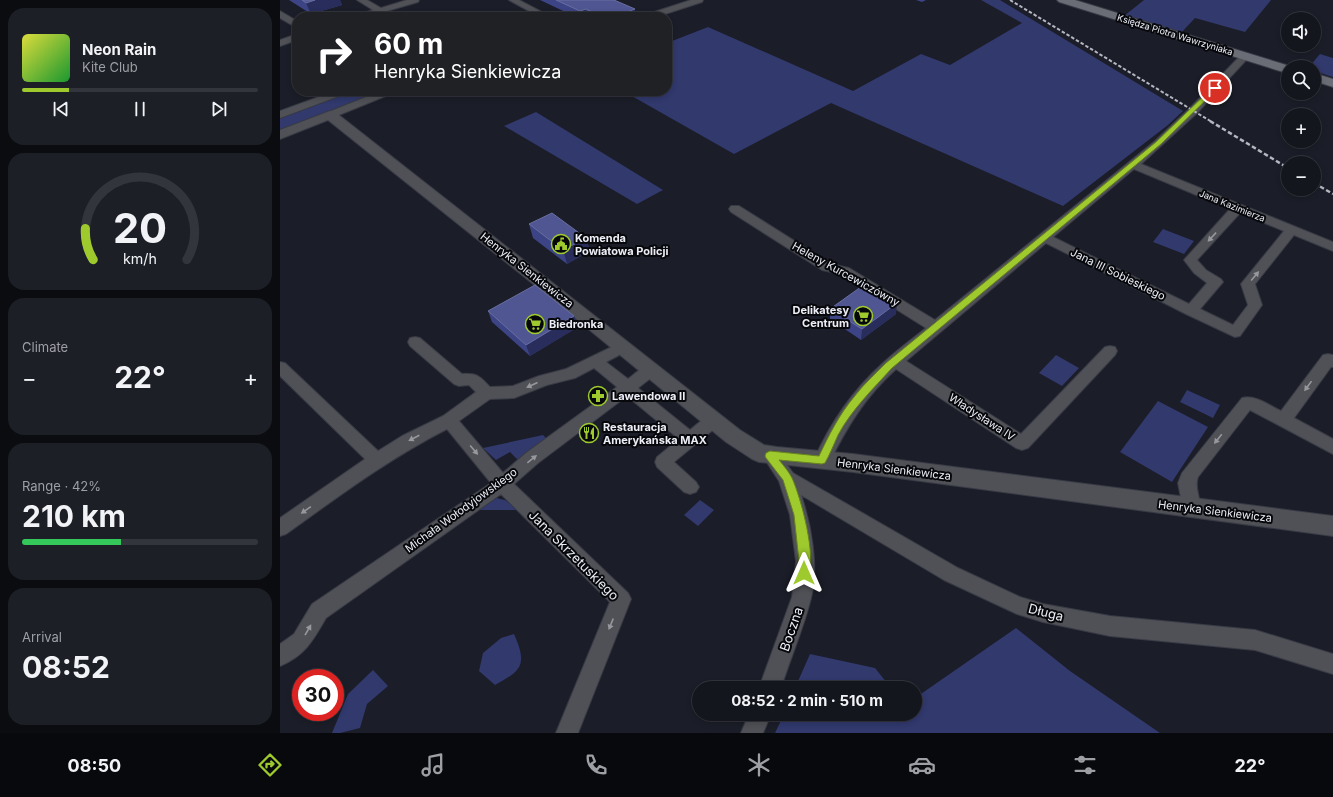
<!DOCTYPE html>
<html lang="en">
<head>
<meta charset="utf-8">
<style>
	:root { --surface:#14161e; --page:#1d1f27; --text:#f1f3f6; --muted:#9d9fa4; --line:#33353c; --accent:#9eca2e }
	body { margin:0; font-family:Inter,sans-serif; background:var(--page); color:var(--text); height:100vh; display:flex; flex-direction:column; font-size:15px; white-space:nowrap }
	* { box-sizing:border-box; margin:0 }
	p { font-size:13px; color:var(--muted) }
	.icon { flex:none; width:22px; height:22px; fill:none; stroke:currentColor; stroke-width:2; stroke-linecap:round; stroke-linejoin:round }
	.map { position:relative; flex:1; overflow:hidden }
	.details { display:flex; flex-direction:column; gap:8px; padding:8px; background:#0b0c10; width:280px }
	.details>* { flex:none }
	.hud { position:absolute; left:12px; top:12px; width:380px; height:84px; border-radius:16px; box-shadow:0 2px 6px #0003,0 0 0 1px var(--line); background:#202124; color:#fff; overflow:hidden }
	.buttons { position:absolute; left:1001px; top:12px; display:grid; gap:8px }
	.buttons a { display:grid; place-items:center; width:40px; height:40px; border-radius:50%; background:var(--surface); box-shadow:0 2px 6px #0003,0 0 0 1px var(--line); font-size:20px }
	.speed { position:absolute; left:12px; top:669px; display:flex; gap:8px; font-size:20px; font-weight:700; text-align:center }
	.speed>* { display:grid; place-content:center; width:52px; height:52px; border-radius:50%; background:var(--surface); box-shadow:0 2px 6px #0003,0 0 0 1px var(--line); line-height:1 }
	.speed .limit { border:6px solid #d22; background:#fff; color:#111 }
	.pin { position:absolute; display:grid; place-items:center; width:34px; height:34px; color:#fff; margin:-17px; border:2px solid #fff; border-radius:50%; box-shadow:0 1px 4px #0007 }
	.me { position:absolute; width:44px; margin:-22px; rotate:0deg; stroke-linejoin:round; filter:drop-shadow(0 0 3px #0008) }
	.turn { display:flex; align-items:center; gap:14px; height:84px; padding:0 16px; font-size:18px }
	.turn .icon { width:52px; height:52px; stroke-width:2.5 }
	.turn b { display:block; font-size:28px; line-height:34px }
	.big { font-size:30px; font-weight:700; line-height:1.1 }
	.details .tile { flex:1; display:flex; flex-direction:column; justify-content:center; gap:6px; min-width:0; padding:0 14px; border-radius:16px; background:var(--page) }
	.details .dial { align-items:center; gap:0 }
	.dial svg { height:104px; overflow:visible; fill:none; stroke:var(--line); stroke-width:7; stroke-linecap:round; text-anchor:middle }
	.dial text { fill:var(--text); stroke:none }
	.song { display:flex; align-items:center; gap:12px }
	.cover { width:48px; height:48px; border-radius:6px; background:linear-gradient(135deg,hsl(60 70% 55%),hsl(130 70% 35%)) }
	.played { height:4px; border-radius:2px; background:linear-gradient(90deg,var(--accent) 20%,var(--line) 20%) }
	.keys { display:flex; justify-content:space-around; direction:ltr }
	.heat { display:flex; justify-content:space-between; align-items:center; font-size:22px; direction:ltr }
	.charge { height:6px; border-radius:3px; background:linear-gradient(90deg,#34c759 42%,var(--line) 0) }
	.trip { position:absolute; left:412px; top:681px; width:230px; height:40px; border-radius:20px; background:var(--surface); box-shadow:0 2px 6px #0003,0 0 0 1px var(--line); font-weight:700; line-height:40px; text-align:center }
	.dock { display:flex; height:64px; justify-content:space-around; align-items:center; background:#08090c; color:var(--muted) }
	.dock .icon { width:28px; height:28px }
	.dock .current { color:var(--accent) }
	.dock b { font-size:18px; color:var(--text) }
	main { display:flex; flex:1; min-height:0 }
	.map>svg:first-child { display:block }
</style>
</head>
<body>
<main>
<section class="details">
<div class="tile">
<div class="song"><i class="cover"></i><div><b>Neon Rain</b><p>Kite Club</p></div></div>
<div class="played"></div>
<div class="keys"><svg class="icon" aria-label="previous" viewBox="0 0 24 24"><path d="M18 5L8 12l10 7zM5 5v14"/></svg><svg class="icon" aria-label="pause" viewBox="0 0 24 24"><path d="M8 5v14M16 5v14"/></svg><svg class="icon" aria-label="next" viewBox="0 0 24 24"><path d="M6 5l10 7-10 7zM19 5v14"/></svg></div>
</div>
<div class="tile dial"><svg viewBox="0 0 100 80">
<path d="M14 69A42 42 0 1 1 86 69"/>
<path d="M14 69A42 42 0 0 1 8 45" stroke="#9eca2e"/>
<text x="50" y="56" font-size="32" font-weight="700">20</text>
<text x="50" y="72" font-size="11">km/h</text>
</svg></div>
<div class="tile"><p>Climate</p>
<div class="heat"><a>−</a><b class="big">22°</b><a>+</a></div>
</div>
<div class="tile"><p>Range · 42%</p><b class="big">210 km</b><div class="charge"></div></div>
<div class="tile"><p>Arrival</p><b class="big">08:52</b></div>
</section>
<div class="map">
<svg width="1053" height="733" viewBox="0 0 1053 733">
	<rect width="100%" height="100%" fill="#1b1d28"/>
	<g fill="#31396d">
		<polygon points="701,0 720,0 903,111 888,125 783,206 551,103 454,154 350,95 359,91 387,91 387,43 428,27 573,91 641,54 670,65 742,23"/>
		<polygon points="864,0 991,0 965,32 915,18 901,33 844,16"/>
		<polygon points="1040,54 1053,58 1053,77 1034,71 1034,67 1029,67"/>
		<polygon points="68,91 104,91 0,133 0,118"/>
		<polygon points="256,112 383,190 357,204 224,126"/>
		<polygon points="883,229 914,241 904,254 873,242"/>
		<polygon points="776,355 799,368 782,386 759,373"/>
		<polygon points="907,390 940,405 933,418 900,402"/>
		<polygon points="878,401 928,427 892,482 840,452"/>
		<polygon points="263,435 266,438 227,472 226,470 239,461 230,452 216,460 203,448"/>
		<polygon points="216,498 225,500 238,510 196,510 209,499"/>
		<polygon points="420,500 434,510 418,526 404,515"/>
		<polygon points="736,628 790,671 880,733 495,733 504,714 635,714 635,698"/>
		<path d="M234,634C247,664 243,670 215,685L199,671L203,653L221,638Z"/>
		<polygon points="530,654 595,668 611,688 515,688"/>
		<polygon points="93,670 108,686 87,704 80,728 60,733 52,733 68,694"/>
	</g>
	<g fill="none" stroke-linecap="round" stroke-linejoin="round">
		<g stroke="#383a45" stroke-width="2">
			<g id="minor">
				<polygon points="77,0 87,0 101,8 127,0 139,0 138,2 107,11 107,15 99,14 90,17 77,17 78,15 93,10"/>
				<polygon points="229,0 239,0 271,17 260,17"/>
				<polygon points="411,0 423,0 422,2 376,17 364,17 365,15"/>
				<polygon points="0,11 17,21 17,28 0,18"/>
				<polygon points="17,34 17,40 0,46 0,40"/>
				<path d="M965,53L970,56L968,58L917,113L861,164L1053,242V251L1014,235L975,284L982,305L960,336L955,337L906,314L766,243L626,361L741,434L825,347L830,346L835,347L837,351L835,355L748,448L742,450L736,448L616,369C584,398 567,427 548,465L542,467L536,465L534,460C550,423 573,390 603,363C617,350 632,339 646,328L560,274L542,270L451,212L449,209L451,206H459L551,264L569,268L655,320L875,141L909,109L962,54ZM854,169L950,209L904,260L914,273L927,283L909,304L773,237ZM960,213L1004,231L961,284L968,305L953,325L920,309L943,282L941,279L926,270L917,260Z"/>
				<polygon points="55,91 69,91 67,93 0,118 0,111"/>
				<polygon points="101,91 115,91 113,93 54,117 50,118 45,115 46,113"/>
				<path d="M135,337L140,338L182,374C198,373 200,377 210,387L233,386L259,376L286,369L342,342L347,343L349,347L347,351L326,362L348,379C356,373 365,363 376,366L379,370L376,374L358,388L410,430C419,423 428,412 440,416L442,420L440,424L394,462L416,482L419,487L416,492L410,494L404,492L377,467L375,462L377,457L399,439L347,396L258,463L234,484L348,593L351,599L298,733H276L330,602L221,494L46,618C33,640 26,655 0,666V644L14,634L32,604L211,483L167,429C110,458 59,496 6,534L0,536V518L85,459L0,376V362L5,363L98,451L122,436L163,416L196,392L189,385L179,386L174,384L130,346L128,342L130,338ZM314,368L337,387L246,453L223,473L179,421L210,399L234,398L267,385L295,378Z"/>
				<path d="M1048,354L1053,355V367H1051L1014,418L1053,439V454L970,410L918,477C913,490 924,501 918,513L912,516L906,513L903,508L898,483L902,473L962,398C975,394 990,406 1001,411L1043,355Z"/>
				<path d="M490,448L496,450L513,473L678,568L740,597L763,604L830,616L975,630L1053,654V674L975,650L830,636L763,622L737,614L664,580L521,495C531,524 539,567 531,598C524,627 510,659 501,688H479L512,597L516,561L510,515L499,481L482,455L484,450Z"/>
				<polygon points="469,714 491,714 483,733 461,733"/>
			</g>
		</g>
		<g stroke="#383a45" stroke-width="2">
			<polygon id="tertiary" points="50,111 55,112 460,430 484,445 497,447 573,454 1053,516 1053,536 573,472 479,462 472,459 446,442 267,295 48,120 0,139 0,130"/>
		</g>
		<g stroke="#383a45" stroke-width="2">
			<g id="secondary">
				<polygon points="777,0 795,0 1013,67 1008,67 1008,73 1003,72 779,2"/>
				<polygon points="1034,73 1053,79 1053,87 1034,81"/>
			</g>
		</g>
		<use href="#minor" fill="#4f5156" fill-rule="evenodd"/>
		<use href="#tertiary" fill="#4f5156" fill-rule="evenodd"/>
		<use href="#secondary" fill="#6b6d76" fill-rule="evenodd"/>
		<polyline stroke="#b5b7c0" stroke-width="2" stroke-dasharray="3.5 2" stroke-linecap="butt" points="730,0 932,122"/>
		<g stroke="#b5b7c0" stroke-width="2.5" stroke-dasharray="4.5 2.5" stroke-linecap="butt">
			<polyline points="930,121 1008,168"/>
			<polyline points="1034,183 1053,194"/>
		</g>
	</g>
	<g fill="#3d4485">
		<polygon points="9,0 60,0 62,5 31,14"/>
		<polygon points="260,0 334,0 356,17 296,17"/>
		<polygon points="636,0 646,0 642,2"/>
		<polygon points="249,224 306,238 310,251 287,264 253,238"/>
		<polygon points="550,309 616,314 581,340 550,319"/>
		<polygon points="208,311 294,316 298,327 250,356 212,322"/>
	</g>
	<g fill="#282d5b">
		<polygon points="35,0 60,0 62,5 31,14 26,3"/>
		<polygon points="306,9 308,17 302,17 300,11"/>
		<polygon points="355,9 356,17 340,17 340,15"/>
		<polygon points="326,12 327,17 319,17 319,15"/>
		<polygon points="335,12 336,17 331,17 331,14"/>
		<polygon points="306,238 310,251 287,264 283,250"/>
		<polygon points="617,303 616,314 581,340 582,329"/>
		<polygon points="294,316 298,327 250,356 246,345"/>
	</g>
	<g fill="#505692" stroke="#686ea1">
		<polygon points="22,0 35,0 26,3"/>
		<polygon points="276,0 334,0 355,9 340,15 335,12 331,14 326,12 319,15 306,9 300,11"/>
		<polygon points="272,213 306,238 283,250 249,224"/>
		<polygon points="585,284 617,303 582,329 550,309"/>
		<polygon points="255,285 294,316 246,345 208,311"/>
	</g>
	<defs><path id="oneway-solid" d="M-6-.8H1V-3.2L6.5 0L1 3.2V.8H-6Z"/></defs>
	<g fill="#96989e">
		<use href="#oneway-solid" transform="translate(932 237) rotate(133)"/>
		<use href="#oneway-solid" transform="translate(975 276) rotate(-50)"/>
		<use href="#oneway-solid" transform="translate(252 385) rotate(156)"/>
		<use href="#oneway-solid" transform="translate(1028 386) rotate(126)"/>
		<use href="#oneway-solid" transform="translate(134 438) rotate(153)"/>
		<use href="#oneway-solid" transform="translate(938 439) rotate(129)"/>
		<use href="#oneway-solid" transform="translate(194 450) rotate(50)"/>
		<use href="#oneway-solid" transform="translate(252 459) rotate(-39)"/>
		<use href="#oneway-solid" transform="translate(26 510) rotate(145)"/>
		<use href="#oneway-solid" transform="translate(331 624) rotate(112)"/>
		<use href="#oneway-solid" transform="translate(28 630) rotate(-60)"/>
	</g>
	<path fill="#9eca2e" stroke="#67831e" d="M933,87L938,88L881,144L612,368C593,389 572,409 558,435C554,444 550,454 545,463L542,464L499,460C504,466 509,472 512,478C521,498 537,557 528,577L524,578L520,577L518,573L519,561L514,515L503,480L486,458L485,456L486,453L490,451L539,456C549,435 559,415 574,397C583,385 595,374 606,363L876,142Z"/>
	<defs>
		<g id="civic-ring" transform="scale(1)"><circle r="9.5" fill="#07080c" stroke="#9eca2e" stroke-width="1.5"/><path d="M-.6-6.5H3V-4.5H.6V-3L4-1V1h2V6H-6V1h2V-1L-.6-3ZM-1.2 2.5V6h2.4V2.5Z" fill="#9eca2e"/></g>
		<g id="supermarket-ring" transform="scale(1)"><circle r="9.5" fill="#07080c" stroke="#9eca2e" stroke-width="1.5"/><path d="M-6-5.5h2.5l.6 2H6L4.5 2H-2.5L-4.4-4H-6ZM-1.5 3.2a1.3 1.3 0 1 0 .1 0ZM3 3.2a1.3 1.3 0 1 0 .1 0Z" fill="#9eca2e"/></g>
		<g id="pharmacy-ring" transform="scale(1)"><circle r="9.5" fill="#07080c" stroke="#9eca2e" stroke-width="1.5"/><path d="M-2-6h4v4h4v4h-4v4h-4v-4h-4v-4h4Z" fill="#9eca2e"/></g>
		<g id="restaurant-ring" transform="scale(1)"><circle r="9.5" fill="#07080c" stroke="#9eca2e" stroke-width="1.5"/><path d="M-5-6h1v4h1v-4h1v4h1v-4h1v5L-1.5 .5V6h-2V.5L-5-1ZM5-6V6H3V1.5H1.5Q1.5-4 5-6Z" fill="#9eca2e"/></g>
	</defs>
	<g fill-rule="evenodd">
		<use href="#civic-ring" x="281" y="244"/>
		<use href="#supermarket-ring" x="583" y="316"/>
		<use href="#supermarket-ring" x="255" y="324"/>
		<use href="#pharmacy-ring" x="318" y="396"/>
		<use href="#restaurant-ring" x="309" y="433"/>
	</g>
	<g text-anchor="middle" stroke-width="4" stroke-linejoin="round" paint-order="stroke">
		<g font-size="9" fill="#eceef6" stroke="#07080c">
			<text transform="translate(895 35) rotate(17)" y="3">Księdza Piotra Wawrzyniaka</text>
			<text transform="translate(952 206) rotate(22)" y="3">Jana Kazimierza</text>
		</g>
		<g font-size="11" font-weight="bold" fill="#eceef6" stroke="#07080c" text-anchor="start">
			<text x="295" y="242">Komenda<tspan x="295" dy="13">Powiatowa Policji</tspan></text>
			<text x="569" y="314" text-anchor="end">Delikatesy<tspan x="569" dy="13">Centrum</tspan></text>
			<text x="269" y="328">Biedronka</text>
			<text x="332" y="400">Lawendowa II</text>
			<text x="323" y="431">Restauracja<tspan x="323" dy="13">Amerykańska MAX</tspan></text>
		</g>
		<g font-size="11" fill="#eceef6" stroke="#07080c">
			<text transform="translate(247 270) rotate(38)" y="4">Henryka Sienkiewicza</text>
			<text transform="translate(566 274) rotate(29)" y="4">Heleny Kurcewiczówny</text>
			<text transform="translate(838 274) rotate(26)" y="4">Jana III Sobieskiego</text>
			<text transform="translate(702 417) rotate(33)" y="4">Władysława IV</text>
			<text transform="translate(614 469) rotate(7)" y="4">Henryka Sienkiewicza</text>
			<text transform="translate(181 510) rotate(-36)" y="4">Michała Wołodyjowskiego</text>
			<text transform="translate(935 511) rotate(7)" y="4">Henryka Sienkiewicza</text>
		</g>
		<g font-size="13" fill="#eceef6" stroke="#07080c">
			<text transform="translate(294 555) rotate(45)" y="5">Jana Skrzetuskiego</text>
			<text transform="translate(766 612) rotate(14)" y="5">Długa</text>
			<text transform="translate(511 629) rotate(-71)" y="5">Boczna</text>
		</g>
	</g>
</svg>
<div class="buttons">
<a><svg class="icon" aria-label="sound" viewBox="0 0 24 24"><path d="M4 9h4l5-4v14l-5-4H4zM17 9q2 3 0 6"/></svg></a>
<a><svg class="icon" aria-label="search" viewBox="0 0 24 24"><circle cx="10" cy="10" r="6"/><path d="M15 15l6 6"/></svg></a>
<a>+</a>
<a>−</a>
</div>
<div class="speed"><div class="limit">30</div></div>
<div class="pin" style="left:935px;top:88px;background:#d93025"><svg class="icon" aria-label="arrive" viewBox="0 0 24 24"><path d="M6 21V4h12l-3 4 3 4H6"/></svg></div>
<svg class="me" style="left:524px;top:573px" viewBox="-20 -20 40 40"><path d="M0-17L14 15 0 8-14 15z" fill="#9eca2e" stroke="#fff" stroke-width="4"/></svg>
<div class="trip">08:52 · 2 min · 510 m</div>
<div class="hud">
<div class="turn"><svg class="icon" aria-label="right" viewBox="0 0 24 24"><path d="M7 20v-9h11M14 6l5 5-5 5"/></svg><div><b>60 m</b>Henryka Sienkiewicza</div></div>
</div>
</div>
</main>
<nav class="dock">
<b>08:50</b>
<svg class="icon current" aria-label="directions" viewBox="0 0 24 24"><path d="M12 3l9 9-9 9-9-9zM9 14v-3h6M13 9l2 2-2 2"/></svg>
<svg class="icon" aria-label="music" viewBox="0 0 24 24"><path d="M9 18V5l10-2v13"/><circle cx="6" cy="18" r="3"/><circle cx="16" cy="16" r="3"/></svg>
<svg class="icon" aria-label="phone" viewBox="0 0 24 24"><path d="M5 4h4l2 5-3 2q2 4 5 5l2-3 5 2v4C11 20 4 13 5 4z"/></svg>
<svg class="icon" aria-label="climate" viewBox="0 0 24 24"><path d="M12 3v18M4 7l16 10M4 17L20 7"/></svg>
<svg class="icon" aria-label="car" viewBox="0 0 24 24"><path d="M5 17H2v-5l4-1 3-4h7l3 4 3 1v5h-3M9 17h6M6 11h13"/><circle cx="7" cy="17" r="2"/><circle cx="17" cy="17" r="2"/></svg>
<svg class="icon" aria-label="filters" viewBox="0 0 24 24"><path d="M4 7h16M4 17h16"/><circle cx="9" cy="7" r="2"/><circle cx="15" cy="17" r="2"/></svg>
<b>22°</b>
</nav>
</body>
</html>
